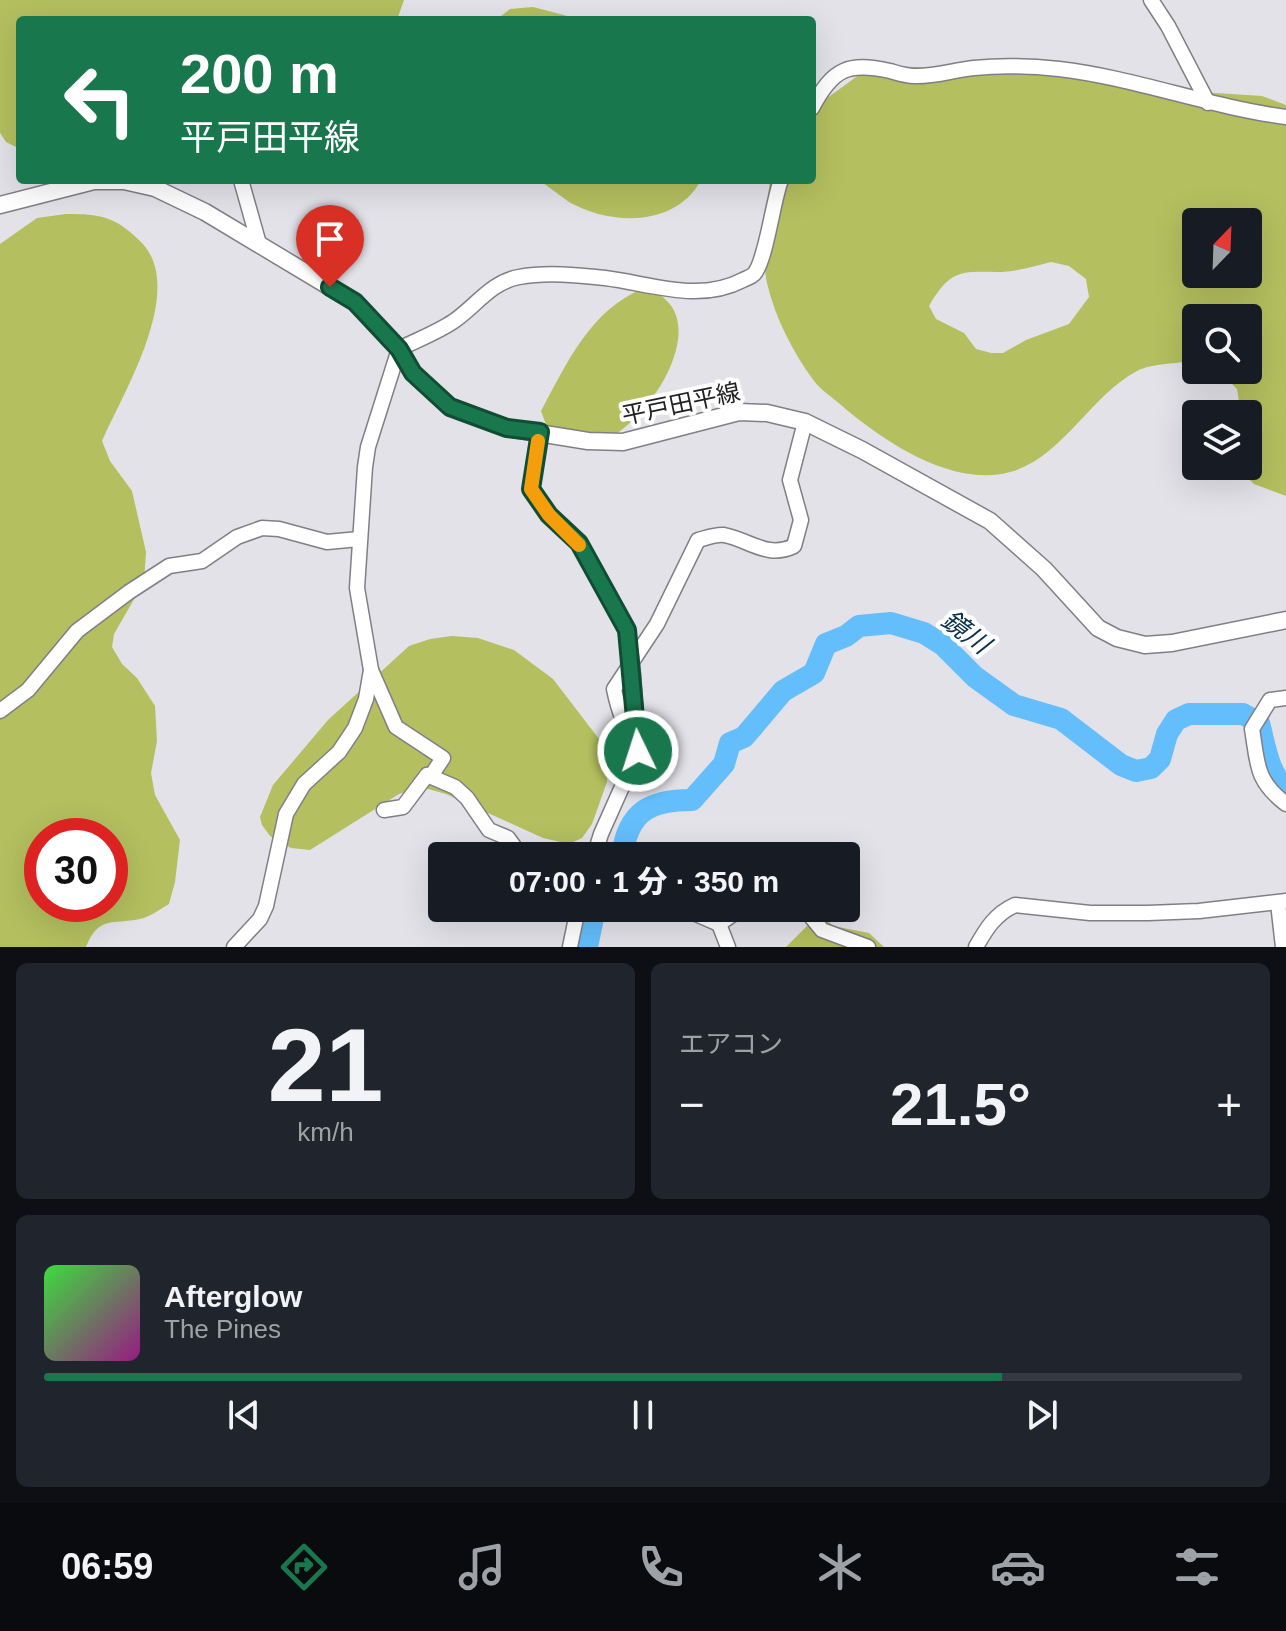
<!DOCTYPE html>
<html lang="ja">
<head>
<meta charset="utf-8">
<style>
	:root { --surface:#171b24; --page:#20242c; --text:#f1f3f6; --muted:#9ea1a6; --line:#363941; --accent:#19774d }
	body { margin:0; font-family:Helvetica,"Noto Sans JP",sans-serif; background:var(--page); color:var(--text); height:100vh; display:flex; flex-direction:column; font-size:30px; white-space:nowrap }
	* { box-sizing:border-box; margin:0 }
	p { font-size:26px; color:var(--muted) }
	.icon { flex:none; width:44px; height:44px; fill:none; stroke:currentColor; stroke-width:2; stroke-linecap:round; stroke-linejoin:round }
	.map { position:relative; height:947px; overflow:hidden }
	.side { display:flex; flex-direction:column; gap:16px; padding:16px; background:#0d0f14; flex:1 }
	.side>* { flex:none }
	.guide { position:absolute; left:16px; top:16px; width:800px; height:168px; border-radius:8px; box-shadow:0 8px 32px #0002; background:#19774d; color:#fff; overflow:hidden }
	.needle { width:52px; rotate:23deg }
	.tools { position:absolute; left:1182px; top:208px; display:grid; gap:16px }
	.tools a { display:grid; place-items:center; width:80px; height:80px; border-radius:8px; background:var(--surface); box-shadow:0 8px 32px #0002; font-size:40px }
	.speed { position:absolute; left:24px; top:818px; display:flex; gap:16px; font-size:40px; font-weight:700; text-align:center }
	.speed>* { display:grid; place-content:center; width:104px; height:104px; border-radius:50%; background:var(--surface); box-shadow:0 8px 32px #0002; line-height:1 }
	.speed .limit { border:12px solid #d22; background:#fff; color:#111 }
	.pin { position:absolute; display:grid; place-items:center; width:68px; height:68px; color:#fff; margin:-82px -34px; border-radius:50% 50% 50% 0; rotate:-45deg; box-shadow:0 0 8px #0007 }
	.pin .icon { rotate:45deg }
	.me { position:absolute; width:88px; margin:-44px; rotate:356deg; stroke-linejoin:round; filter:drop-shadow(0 0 6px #0008) }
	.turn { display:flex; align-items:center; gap:28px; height:168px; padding:0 32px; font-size:36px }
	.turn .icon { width:104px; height:104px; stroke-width:2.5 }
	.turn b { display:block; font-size:56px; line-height:68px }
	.big { font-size:60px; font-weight:800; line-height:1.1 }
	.side .tile { flex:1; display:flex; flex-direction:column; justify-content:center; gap:12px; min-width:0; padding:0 28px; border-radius:12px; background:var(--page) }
	.side .dial { align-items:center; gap:0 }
	.dial b { font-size:104px; line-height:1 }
	.song { display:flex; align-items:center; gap:24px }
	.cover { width:96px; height:96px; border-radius:12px; background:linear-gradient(135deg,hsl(120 70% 55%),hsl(310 70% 35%)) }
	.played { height:8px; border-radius:4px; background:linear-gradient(90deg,var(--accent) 80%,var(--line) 80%) }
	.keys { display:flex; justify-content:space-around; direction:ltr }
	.heat { display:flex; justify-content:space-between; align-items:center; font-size:44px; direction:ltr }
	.side .tiles { flex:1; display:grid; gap:16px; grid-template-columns:1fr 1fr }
	.tile:last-child { grid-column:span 2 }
	.trip { position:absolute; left:428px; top:842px; width:432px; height:80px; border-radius:8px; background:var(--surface); box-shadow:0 8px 32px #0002; font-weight:800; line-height:80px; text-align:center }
	.menu { display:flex; height:128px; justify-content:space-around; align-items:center; background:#090b0e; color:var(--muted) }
	.menu .icon { width:56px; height:56px }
	.menu .selected { color:var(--accent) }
	.menu b { font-size:36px; color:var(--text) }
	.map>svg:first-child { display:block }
</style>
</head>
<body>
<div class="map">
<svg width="1286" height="947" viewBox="0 0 1286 947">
	<rect width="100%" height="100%" fill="#e3e2e9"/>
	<g fill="#b4bf5f" fill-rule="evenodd">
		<polygon points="0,0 404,0 397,20 20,20 20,149 6,142 0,133"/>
		<polygon points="533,7 583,20 496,20 510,9"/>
		<path d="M890,66L994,70L1105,79L1170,90L1262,96L1286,105V496L1254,484L1235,466H1248V414H1241L1237,389L1218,370H1248V318H1196V360C1178,364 1152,363 1137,371C1091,395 1062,458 1010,472C952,488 883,441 841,405C832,397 821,390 814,381C793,352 775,318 767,283C761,254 766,209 770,180H812V109L863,72ZM1196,222H1248V274H1196ZM1051,262L1069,266L1086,279L1089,297L1069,324L1026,340L1003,353H991L976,349L964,333L936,319L929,306C952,267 962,272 1002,272C1019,271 1035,266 1051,262Z"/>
		<path d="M539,180H701C676,227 611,226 569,202C559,195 549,187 539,180Z"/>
		<path d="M66,214C100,214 114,216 139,240C189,286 124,391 102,441L110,461L132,491L146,552L144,582L114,634L112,647L122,664L137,678L155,706L157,741L151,773L155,795L180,840L175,882L169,904C160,909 150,917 140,919C112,925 99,915 86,947H0V244L37,218ZM42,836H110V904H42Z"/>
		<path d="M644,288C654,289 657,292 665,299C707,336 642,430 599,442C586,445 564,437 550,435L541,411C567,363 590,310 644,288Z"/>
		<polygon points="452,636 478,638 514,650 553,679 599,739 608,759 607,782 592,824 582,838 569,844 543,838 446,794 421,787 399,794 310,850 291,848 270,836 262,825 260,817 273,785 328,720 409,646 430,639"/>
		<polygon points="820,913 833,926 869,933 884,947 786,947"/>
	</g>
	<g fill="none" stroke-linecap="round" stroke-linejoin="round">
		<g stroke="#63befb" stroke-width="22">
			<path d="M622,856C628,811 650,800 692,800L724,764L730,743L744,737L783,691L814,673L826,644L846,636L859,626L891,623L924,633L943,645L975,677L1014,705L1061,719L1121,765L1136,771L1151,768L1160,759L1167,734L1176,720L1189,714H1243L1259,723C1265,745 1268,773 1286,789"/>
			<polyline points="587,947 593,918 599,908"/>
		</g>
		<g stroke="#817f85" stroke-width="17">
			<g id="minor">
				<polyline points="1151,0 1168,26 1208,103"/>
				<path d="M812,108C833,68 848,62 890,71C897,73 906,76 914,76C933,77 954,70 974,68C1002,65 1031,66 1059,69C1136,78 1209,107 1286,117"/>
				<polyline points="241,180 259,244"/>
				<polyline points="540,432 531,489 549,515 579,543 627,630 630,649"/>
				<polyline points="371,670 396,727 443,758 431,776"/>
				<path d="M1286,698L1270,700L1252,729C1258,764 1255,780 1286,804"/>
				<polyline points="0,711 28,690 77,631 129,592 169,566 202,561 237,537 262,528 279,529 327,542 359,539"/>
				<path d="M637,745C624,728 618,709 614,689L657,624L698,540C706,538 716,534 724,535C750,540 767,559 794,546L801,520L790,480L805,422"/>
				<polyline points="384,810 403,807 427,775 455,787 467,798 489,830 508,838 521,856"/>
				<polyline points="594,856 601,834 638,751 633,675"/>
				<polyline points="1278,903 1283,947"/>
				<polyline points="682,908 719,924 728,947"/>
				<polyline points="804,908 822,930 868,947"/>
				<polyline points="719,924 742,908"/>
				<path d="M234,947L260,919L266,906L286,814L304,784L339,752L355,728L366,699L371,670L357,588L365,467L368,447L399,349C417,340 438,332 454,321C476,306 491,282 519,277C546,272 578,275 605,278C652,284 699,303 743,280C747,278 751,277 754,274C766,261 773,200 781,180"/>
				<polyline points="570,947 576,918 582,908"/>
				<path d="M976,947C986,929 995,914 1015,905L1090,913H1148L1199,911L1286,901"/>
			</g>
		</g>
		<g stroke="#817f85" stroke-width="19">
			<polyline id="major" points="0,205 94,181 124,181 155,188 205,212 355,302 399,349 413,373 450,407 507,428 588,441 623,442 739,412 767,413 805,422 862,450 990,521 1044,569 1098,628 1117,638 1145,645 1172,643 1286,620"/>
		</g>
		<use href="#minor" stroke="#fff" stroke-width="14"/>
		<use href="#major" stroke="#fff" stroke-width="16"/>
		<g stroke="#817f85" stroke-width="17" stroke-linecap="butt">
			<polyline id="minor-bridge" points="630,649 633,675"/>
		</g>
		<use href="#minor-bridge" stroke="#fff" stroke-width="14"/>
	</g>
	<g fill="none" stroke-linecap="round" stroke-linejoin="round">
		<g stroke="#104d32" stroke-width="20">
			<polyline id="route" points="330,287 355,302 399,349 413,373 450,407 507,428 540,432 531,489 549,515 579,543 627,630 638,751"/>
		</g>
		<use href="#route" stroke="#19774d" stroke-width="14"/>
		<polyline stroke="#f59e0b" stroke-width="14" points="538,441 531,489 549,515 579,545"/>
	</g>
	<g text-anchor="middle" stroke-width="8" stroke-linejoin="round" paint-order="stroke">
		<g font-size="24" fill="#212022" stroke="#fff">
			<text transform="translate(681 404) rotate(-12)" y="8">平戸田平線</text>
		</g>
		<g font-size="26" font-style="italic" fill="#0a324b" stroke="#fff">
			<text transform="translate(966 632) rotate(37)" y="9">鏡川</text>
		</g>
	</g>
</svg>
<div class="tools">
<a><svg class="needle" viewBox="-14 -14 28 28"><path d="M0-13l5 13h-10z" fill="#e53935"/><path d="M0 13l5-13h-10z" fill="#9ea1a6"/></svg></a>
<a><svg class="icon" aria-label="search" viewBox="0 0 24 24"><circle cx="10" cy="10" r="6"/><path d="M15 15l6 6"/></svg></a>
<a><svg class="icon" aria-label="layers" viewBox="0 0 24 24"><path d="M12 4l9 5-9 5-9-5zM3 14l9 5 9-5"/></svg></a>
</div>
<div class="speed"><div class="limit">30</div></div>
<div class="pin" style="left:330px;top:287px;background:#d93025"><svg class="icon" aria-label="arrive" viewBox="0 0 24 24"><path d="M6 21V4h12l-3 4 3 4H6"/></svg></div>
<svg class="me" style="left:638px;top:751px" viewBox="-20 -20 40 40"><circle r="17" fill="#19774d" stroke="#fff" stroke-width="3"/><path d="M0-11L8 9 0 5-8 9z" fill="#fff"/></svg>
<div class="trip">07:00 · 1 分 · 350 m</div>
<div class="guide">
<div class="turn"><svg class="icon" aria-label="left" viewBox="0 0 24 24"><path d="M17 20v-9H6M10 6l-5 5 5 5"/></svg><div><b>200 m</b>平戸田平線</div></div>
</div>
</div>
<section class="side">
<div class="tiles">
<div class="tile dial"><b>21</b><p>km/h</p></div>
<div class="tile"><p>エアコン</p>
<div class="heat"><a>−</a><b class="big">21.5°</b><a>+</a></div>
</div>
<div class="tile">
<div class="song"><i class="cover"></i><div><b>Afterglow</b><p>The Pines</p></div></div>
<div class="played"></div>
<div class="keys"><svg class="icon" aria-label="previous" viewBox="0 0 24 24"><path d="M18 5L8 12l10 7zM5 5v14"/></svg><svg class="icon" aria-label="pause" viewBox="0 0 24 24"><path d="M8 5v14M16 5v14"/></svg><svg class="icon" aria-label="next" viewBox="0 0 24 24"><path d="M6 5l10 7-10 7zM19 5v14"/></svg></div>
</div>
</div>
</section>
<nav class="menu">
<b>06:59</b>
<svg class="icon selected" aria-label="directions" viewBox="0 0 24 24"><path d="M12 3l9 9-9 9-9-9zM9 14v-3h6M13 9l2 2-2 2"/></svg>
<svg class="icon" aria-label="music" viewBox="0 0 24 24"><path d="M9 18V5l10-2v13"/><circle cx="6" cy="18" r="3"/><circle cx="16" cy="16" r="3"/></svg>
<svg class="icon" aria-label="phone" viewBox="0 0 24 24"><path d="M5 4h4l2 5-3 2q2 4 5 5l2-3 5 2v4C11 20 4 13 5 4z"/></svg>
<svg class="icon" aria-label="climate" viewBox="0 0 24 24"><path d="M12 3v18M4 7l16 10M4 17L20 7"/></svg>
<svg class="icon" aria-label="car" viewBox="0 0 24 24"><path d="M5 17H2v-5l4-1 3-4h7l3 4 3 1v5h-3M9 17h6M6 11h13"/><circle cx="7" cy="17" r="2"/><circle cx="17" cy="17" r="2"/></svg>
<svg class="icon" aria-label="filters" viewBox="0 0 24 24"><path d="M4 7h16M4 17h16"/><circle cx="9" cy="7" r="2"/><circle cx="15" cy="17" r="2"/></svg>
</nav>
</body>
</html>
